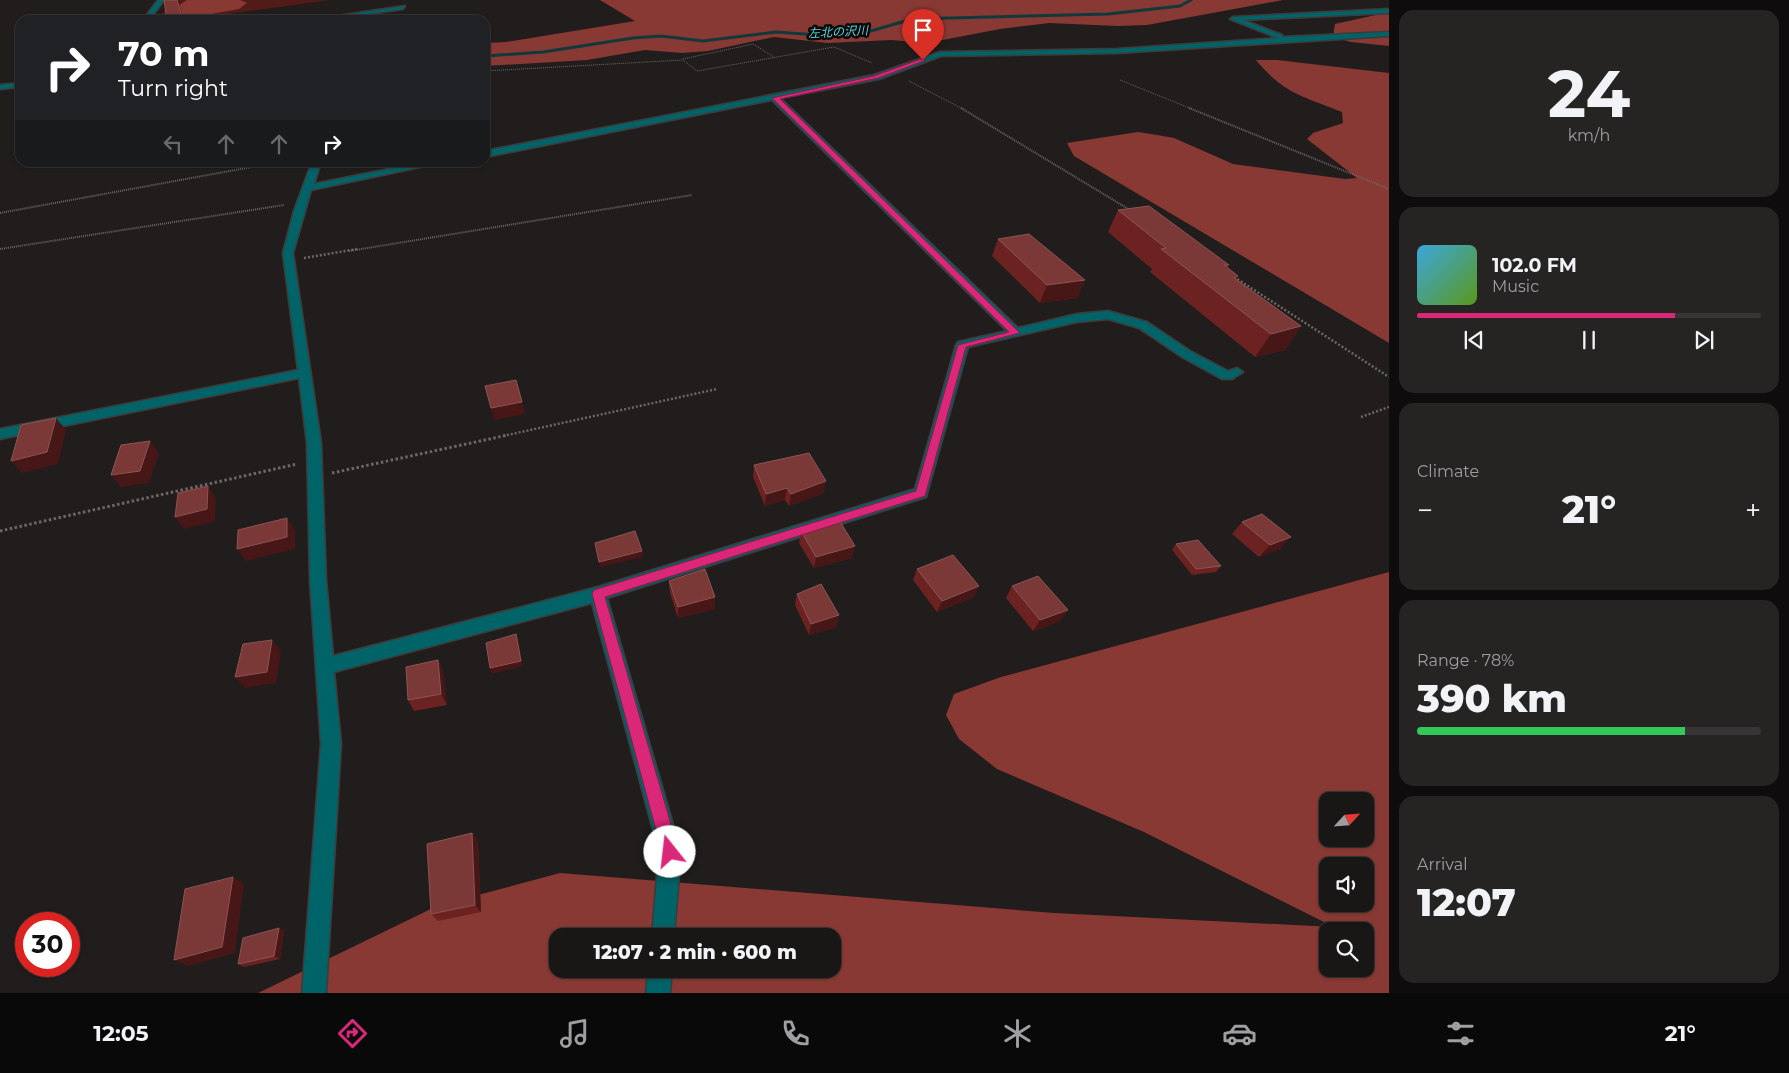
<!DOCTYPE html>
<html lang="en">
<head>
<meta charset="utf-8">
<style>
	:root { --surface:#191616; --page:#262323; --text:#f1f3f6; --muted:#9f9fa1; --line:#373535; --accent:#db2777 }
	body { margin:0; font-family:Montserrat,"Noto Sans JP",sans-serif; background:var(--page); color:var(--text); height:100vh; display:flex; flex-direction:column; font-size:19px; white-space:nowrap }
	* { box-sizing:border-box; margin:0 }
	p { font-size:16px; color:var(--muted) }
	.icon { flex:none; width:28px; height:28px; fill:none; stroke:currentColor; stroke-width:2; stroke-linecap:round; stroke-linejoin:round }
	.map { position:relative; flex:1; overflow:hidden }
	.sheet { display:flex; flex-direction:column; gap:10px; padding:10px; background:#0e0c0c; width:400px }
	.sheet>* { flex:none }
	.top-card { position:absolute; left:15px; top:15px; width:475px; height:152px; border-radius:15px; box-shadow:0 1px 4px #0004,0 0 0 1px var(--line); background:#202124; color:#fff; overflow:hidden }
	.needle { width:32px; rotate:64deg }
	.buttons { position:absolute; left:1319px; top:792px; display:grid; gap:10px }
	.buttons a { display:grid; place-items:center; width:55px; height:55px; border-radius:10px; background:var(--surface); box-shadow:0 1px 4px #0004,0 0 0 1px var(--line); font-size:25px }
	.speed { position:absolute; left:15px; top:912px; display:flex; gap:10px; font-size:25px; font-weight:700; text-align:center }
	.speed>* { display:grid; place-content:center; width:65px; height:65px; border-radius:50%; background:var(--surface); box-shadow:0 1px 4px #0004,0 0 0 1px var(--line); line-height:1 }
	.speed .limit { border:8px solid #d22; background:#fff; color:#111 }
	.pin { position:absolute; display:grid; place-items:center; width:42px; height:42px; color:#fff; margin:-51px -21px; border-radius:50% 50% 50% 0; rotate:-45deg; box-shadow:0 0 5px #0007 }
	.pin .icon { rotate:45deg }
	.me { position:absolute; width:55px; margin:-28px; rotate:344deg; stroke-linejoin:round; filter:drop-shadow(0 0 4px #0008) }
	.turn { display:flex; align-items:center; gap:18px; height:105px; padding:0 20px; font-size:22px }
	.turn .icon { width:65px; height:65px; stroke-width:2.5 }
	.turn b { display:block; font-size:35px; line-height:42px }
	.lanes { display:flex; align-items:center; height:48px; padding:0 20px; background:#0003; justify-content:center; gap:25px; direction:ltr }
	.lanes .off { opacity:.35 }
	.big { font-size:38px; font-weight:800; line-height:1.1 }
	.sheet .widget { flex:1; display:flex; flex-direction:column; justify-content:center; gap:8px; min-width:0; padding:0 18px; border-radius:15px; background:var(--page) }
	.sheet .dial { align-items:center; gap:0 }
	.dial b { font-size:65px; line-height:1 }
	.song { display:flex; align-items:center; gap:15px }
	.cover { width:60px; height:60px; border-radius:8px; background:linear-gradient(135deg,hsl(200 70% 55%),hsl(90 70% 35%)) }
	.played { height:5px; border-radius:2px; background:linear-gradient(90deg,var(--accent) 75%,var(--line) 75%) }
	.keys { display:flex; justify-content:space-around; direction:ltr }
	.heat { display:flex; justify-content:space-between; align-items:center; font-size:28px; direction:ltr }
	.charge { height:8px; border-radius:4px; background:linear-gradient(90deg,#34c759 78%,var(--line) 0) }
	.trip { position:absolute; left:549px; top:928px; width:292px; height:50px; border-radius:15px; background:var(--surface); box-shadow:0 1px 4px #0004,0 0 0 1px var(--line); font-weight:800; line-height:50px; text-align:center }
	.tab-bar { display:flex; height:80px; justify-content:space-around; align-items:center; background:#0a0909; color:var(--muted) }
	.tab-bar .icon { width:35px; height:35px }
	.tab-bar .current { color:var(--accent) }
	.tab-bar b { font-size:22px; color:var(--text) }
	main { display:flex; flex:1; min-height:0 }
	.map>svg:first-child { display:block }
</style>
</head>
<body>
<main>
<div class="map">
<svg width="1389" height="993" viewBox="0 0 1389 993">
	<rect width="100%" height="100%" fill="#211d1d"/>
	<polygon fill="#521b18" points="173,0 330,0 185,20 157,20"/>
	<g fill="#893933" fill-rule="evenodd">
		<polygon points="187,0 240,0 247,3 239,9 178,20 157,20"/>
		<polygon points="600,0 1283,0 1147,25 1118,26 1049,23 1000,29 927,43 891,40 828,43 774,37 708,51 682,53 645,50 587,60 485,66 485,43 506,42 635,21"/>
		<polygon points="1389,12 1389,46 1351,42 1333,37 1335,24"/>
		<path d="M1256,60H1277L1389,73V343L1074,156L1067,143L1138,132L1157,135L1174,138L1233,164L1345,179L1357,178L1307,139L1313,133L1343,123L1342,112C1303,96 1284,94 1256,60Z"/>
		<path d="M1389,572V993H258L437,906L560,873L1054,913L1334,927L1144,832L997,769L959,739L946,715L954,694L1001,677ZM1328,801H1365V839H1328ZM1328,866H1365V904H1328ZM1328,931H1365V969H1328ZM558,936H832V969H558Z"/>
	</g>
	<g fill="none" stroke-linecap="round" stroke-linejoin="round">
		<polyline stroke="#11393b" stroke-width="3" points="485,56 543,52 633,38 661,36 703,41 776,32 818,35 871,31 912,19 1108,14 1180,6 1191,0"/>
		<g stroke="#3e3b3a" stroke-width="3">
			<g id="minor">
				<polygon points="158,0 164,0 149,20 143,20"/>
				<polygon points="405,6 403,9 327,20 310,20"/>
				<polygon points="1389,9 1389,13 1243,20 1282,35 1282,37 1389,32 1389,36 1117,53 941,56 879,79 780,98 1018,328 1077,314 1108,311 1147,322 1190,351 1228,371 1237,368 1243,372 1232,379 1222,379 1182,357 1139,328 1108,319 1077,322 968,347 926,497 607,598 681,852 674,936 652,936 659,852 592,603 334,672 341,744 326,993 302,993 321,744 310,580 307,443 299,378 0,439 0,429 298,370 283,253 294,211 312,162 321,162 314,184 424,162 444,162 311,190 293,253 321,443 326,580 333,656 598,587 915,489 956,345 958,342 1007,331 772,100 485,157 485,151 874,75 940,52 1117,49 1278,38 1230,19 1233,17"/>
				<polygon points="20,83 20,87 0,89 0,85"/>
				<polygon points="648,969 672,969 670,993 646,993"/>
			</g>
		</g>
		<g stroke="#6b6767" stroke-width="1" stroke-dasharray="1 1" stroke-linecap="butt">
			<polyline points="683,59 753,44 774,57"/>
			<polyline points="485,71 683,60 697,71 834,47 872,63"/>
			<polyline points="1120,80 1192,109"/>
			<polyline points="909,81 963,109"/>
		</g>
		<g stroke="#6b6767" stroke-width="2" stroke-dasharray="1 1" stroke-linecap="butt">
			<polyline points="961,108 1130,210"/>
			<polyline points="1189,108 1389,189"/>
			<polyline points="0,213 279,162"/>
			<polyline points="0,249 284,205"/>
			<polyline points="349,251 692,195"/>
		</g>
		<g stroke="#6b6767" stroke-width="2.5" stroke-dasharray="2 2" stroke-linecap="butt">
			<polyline points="304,258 357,249"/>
			<polyline points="1234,277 1389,377"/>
			<polyline points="1361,417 1389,407"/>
			<polyline points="503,436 717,389"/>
		</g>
		<g stroke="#6b6767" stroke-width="3" stroke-dasharray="2.5 2.5" stroke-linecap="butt">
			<polyline points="332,473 508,435"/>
			<polyline points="0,531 297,464"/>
		</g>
		<use href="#minor" fill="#006367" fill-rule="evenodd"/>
	</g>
	<g fill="#6b2221">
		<polygon points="1118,210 1229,265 1227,268 1238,276 1236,279 1301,326 1285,350 1255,357 1150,272 1152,269 1108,232"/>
		<polygon points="998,239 1085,280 1077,298 1040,303 992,256"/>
		<polygon points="754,465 824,493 789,506 785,500 765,506 753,477"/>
		<polygon points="1242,522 1280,549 1259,557 1232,534"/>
		<polygon points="801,531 852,558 814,568 799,543"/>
		<polygon points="1176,544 1221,566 1216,572 1192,575 1172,550"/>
		<polygon points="917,569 974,597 937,612 913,580"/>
		<polygon points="669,581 715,609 678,618 670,593"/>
		<polygon points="1012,586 1061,621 1033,631 1006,598"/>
		<polygon points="797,594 839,615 836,627 809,635 795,605"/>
		<polygon points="438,660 443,671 447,705 414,711 408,700"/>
		<polygon points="472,833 478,842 481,912 438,921 431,914"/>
		<polygon points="279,928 284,931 280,959 244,967 238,964"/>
	</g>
	<g fill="#471616">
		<polygon points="177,0 178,0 184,20 183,20"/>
		<polygon points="1085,280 1077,298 1040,303 1047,285"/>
		<polygon points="1301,326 1285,350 1255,357 1271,334"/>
		<polygon points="522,402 525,414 494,420 491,408"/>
		<polygon points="56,418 66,430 58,464 22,473 11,461"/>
		<polygon points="150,441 159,453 149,483 121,487 111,475"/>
		<polygon points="826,481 824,493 789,506 791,494"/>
		<polygon points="208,486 216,498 215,521 184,529 175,517"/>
		<polygon points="787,488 785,500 765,506 766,494"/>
		<polygon points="287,518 295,530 295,549 246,561 237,549"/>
		<polygon points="1291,537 1280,549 1259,557 1270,545"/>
		<polygon points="855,546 852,558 814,568 816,557"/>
		<polygon points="642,551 643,557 600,567 599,562"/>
		<polygon points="979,586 974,597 937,612 942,601"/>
		<polygon points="715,597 715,609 678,618 678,607"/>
		<polygon points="1068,610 1061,621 1033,631 1040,620"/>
		<polygon points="839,615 836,627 809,635 811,624"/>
		<polygon points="516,634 518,639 523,666 492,674 490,668"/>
		<polygon points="272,640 281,651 276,683 245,688 235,677"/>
		<polygon points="438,660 443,671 447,705 441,694"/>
		<polygon points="472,833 478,842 481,912 475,905"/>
		<polygon points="233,877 244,884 235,953 188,966 174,960"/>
		<polygon points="279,928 284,931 280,959 274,956"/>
	</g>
	<g fill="#7a3837" stroke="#8c5554">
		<polygon points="164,0 177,0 183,20 167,20"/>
		<polygon points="1149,206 1229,265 1224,265 1238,276 1234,278 1301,326 1271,334 1161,249 1166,248 1118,210"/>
		<polygon points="1029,234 1085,280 1047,285 998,239"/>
		<polygon points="516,380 522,402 491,408 485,386"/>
		<polygon points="56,418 47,452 11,461 21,425"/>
		<polygon points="150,441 140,471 111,475 121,445"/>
		<polygon points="809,453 826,481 791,494 787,488 766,494 754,465"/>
		<polygon points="208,486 207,509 175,517 178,493"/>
		<polygon points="1262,514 1291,537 1270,545 1242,522"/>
		<polygon points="287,518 287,537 237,549 238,530"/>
		<polygon points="839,520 855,546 816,557 801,531"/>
		<polygon points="635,531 642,551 599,562 595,543"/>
		<polygon points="1198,540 1221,566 1196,569 1176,544"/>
		<polygon points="953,555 979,586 942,601 917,569"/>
		<polygon points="705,569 715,597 678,607 669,581"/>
		<polygon points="1038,576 1068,610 1040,620 1012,586"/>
		<polygon points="821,584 839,615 811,624 797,594"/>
		<polygon points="516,634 521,661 490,668 486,643"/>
		<polygon points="272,640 267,672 235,677 243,644"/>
		<polygon points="438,660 441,694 408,700 406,667"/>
		<polygon points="472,833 475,905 431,914 427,844"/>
		<polygon points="233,877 222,947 174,960 185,889"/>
		<polygon points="279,928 274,956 238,964 243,938"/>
	</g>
	<polygon fill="#db2777" stroke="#8e194d" points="921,59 926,60 878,78 780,99 1020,333 966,347 925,496 605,597 679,852 676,857 670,860 665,857 662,852 592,594 594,590 916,491 958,345 1009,332 772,98 874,76"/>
	<g text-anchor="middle" stroke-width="5" stroke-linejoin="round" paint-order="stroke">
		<g font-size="12" font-style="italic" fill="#57d9df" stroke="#090808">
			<text transform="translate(838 32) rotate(-3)" y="4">左北の沢川</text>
		</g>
	</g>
</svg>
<div class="buttons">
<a><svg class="needle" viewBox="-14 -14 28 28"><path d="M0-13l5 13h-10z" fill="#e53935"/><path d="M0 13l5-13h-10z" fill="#9f9fa1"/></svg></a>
<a><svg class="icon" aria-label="sound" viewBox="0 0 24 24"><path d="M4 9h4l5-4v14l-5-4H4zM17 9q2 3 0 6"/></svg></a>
<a><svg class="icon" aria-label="search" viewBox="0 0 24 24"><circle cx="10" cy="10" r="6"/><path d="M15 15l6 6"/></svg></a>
</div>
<div class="speed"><div class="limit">30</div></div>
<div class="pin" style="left:923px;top:60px;background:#d93025"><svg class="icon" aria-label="arrive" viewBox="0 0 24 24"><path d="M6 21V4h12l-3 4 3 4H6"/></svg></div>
<svg class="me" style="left:670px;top:852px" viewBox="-20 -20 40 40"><circle r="19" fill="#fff"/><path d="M0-13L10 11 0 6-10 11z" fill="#db2777"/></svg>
<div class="trip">12:07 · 2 min · 600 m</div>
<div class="top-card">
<div class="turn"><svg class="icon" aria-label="right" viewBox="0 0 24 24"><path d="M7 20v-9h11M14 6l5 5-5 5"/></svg><div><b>70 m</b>Turn right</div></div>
<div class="lanes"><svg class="icon off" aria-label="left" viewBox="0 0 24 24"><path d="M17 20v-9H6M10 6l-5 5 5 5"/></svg><svg class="icon off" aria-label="ahead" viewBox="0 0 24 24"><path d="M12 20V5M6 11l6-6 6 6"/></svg><svg class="icon off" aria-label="ahead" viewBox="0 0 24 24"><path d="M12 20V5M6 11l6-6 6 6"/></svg><svg class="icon" aria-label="right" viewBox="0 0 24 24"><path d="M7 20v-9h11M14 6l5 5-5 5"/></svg></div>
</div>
</div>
<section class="sheet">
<div class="widget dial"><b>24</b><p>km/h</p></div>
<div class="widget">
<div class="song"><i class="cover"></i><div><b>102.0 FM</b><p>Music</p></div></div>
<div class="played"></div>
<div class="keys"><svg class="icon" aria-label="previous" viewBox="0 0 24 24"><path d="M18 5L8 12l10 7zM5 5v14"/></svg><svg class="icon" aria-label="pause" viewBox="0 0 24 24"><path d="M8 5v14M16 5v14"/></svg><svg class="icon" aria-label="next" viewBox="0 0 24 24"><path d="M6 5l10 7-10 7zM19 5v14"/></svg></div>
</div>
<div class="widget"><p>Climate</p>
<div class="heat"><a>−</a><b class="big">21°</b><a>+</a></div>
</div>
<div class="widget"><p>Range · 78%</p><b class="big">390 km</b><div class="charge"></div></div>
<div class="widget"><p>Arrival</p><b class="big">12:07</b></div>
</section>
</main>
<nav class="tab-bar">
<b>12:05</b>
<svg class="icon current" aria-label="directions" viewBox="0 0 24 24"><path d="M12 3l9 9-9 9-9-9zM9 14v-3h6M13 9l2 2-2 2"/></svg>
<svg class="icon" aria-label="music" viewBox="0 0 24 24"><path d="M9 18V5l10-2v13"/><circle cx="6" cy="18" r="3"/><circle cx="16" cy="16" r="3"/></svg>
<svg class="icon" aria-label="phone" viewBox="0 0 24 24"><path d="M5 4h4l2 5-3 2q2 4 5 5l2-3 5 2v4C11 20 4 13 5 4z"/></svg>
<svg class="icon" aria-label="climate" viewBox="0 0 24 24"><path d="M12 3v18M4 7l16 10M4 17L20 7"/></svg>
<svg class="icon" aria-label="car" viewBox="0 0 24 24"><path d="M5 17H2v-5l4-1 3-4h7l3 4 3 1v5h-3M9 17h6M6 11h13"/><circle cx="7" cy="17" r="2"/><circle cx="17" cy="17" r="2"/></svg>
<svg class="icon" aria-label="filters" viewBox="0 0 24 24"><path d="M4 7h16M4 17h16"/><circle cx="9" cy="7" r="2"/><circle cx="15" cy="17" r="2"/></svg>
<b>21°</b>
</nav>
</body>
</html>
